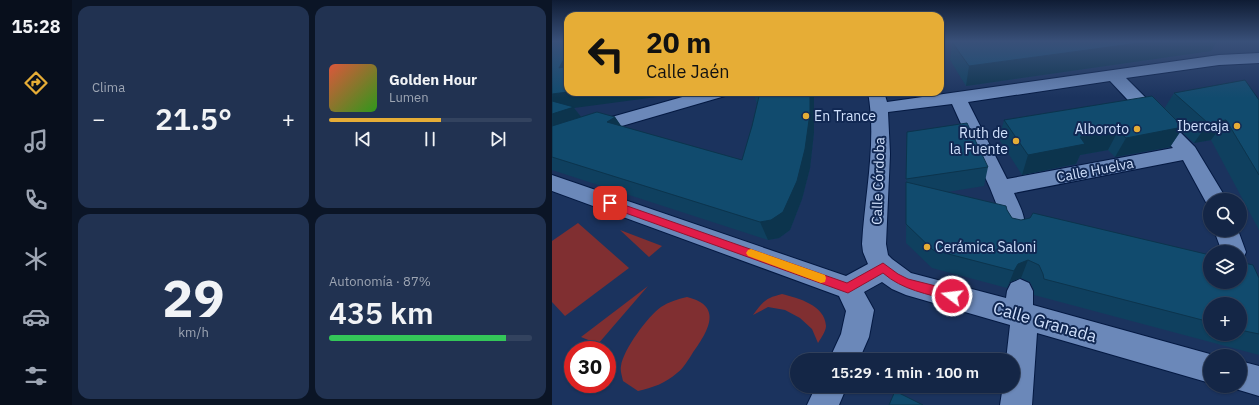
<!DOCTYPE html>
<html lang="es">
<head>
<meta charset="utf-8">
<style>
	:root { --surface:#142646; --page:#213251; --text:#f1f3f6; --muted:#9da5b3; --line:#33435f; --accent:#e6ad36 }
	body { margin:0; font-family:"IBM Plex Sans",sans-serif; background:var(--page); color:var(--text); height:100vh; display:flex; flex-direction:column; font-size:15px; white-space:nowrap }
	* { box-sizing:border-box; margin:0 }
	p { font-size:13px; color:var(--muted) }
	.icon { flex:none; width:22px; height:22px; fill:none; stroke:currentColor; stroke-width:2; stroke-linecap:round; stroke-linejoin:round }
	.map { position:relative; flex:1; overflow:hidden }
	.details { display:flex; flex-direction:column; gap:6px; padding:6px; background:#0b1526; width:480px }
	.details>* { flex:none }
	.guide { position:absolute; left:12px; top:12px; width:380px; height:84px; border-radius:12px; box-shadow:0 1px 3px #0004,0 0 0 1px var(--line); background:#e6ad36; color:#111; overflow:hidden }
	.buttons { position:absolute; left:651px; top:193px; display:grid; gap:8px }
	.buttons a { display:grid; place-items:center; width:44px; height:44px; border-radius:50%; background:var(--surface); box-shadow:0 1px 3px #0004,0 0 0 1px var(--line); font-size:20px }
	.speed { position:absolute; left:12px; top:341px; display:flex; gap:8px; font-size:20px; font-weight:700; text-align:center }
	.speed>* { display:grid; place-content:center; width:52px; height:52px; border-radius:50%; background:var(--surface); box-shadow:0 1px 3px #0004,0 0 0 1px var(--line); line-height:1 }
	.speed .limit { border:6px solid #d22; background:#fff; color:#111 }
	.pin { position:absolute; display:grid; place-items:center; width:34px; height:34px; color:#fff; margin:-17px; border-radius:8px; box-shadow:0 2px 6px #0006 }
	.me { position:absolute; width:44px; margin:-22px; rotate:285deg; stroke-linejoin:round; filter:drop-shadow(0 0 3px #0008) }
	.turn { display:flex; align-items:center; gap:14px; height:84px; padding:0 16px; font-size:18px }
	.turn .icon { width:52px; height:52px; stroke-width:2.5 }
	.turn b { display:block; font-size:28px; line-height:34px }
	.big { font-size:30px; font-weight:600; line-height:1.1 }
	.details .tile { flex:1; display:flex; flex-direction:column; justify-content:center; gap:6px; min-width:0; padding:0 14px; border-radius:12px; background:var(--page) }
	.details .dial { align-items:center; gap:0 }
	.dial b { font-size:52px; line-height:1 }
	.song { display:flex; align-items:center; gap:12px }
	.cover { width:48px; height:48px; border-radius:6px; background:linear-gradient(135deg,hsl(10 70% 55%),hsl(110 70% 35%)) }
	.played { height:4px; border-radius:2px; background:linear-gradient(90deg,var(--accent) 55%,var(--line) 55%) }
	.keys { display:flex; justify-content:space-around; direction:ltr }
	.heat { display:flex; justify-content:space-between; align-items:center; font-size:22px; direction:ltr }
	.charge { height:6px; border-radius:3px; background:linear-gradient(90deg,#34c759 87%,var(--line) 0) }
	.details .tiles { flex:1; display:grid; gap:6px; grid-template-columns:repeat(2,1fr) }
	.trip { position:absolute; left:238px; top:353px; width:230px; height:40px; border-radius:20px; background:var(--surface); box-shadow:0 1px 3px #0004,0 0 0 1px var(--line); font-weight:600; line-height:40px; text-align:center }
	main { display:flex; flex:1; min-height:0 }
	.dock { display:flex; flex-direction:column; width:72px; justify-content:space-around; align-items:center; background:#080f1c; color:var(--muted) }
	.dock .icon { width:28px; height:28px }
	.dock .on { color:var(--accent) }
	.dock b { font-size:18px; color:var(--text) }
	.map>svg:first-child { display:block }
</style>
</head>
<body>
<main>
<nav class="dock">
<b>15:28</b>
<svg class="icon on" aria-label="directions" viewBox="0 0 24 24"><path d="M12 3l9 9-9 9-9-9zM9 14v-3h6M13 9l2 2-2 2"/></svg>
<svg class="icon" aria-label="music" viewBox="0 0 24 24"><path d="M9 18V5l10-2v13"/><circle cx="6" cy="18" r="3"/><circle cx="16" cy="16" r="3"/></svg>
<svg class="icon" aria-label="phone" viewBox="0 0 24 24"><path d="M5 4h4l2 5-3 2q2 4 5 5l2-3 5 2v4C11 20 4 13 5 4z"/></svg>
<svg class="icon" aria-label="climate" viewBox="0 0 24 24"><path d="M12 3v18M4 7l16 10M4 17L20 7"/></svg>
<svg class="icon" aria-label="car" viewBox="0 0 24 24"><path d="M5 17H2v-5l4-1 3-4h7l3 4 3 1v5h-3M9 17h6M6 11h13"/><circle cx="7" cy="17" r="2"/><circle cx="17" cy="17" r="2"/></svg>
<svg class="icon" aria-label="filters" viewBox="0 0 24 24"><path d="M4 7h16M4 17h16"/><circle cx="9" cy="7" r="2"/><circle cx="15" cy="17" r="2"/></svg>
</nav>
<section class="details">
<div class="tiles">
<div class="tile"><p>Clima</p>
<div class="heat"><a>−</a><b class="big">21.5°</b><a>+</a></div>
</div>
<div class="tile">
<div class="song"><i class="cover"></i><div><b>Golden Hour</b><p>Lumen</p></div></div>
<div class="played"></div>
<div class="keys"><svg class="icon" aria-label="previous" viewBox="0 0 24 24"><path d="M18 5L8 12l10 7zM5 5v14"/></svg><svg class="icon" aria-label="pause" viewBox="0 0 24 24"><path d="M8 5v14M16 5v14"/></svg><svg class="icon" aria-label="next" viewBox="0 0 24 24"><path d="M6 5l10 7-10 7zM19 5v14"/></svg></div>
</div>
<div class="tile dial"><b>29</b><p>km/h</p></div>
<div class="tile"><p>Autonomía · 87%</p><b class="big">435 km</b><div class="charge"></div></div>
</div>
</section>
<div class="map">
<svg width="707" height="405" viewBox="0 0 707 405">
	<rect width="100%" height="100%" fill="#1b335e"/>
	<g fill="#802f31">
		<polygon points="26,223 77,268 13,316 0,302 0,241"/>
		<polygon points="68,230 110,246 97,257"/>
		<polygon points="96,286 46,344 29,337"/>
		<path d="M230,294C246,298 273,305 274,326C274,331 269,338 266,343L260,329L248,318L233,310L216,307L201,315C211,301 214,298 230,294Z"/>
		<path d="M135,297C173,306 155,333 140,354C136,360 131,369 125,373C114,383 100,388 86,391L71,381C70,376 68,370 69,366C71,350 96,316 109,307C117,302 125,299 135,297Z"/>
	</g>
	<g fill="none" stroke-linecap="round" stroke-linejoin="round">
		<g stroke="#041942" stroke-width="2">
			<g id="street">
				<path d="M707,53V63L667,65L574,78L643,147L675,200H658V206H656L631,160L462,193C468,207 477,221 470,235L462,237L454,235L450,228V218L438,188L400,104L336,112L338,154L334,244L336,255L340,259L359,273L454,298L455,291L459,283L468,279L477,283L481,291V305L665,356H658V383L485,333L480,405H448L451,386H461V360H454L458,325L354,295L340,289L330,282L312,292L322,310L317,337L307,360H277L289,334L294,311L287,296L0,191V175L294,276L316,264L311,252L310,244C313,193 325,142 316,92H332L335,102L667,55ZM558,81L621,148L455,179L416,102Z"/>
				<polygon points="148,92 175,92 173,96 56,130 0,149 0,136 42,122"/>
				<polygon points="662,230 686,230 694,252 691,259 688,260 688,252 670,252"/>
				<polygon points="688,361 707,366 707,396 677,387 688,386"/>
				<polygon points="264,386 295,386 287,405 255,405"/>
			</g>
		</g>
		<use href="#street" fill="#6b88b9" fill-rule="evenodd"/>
	</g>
	<g fill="#0f405f" fill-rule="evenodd">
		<polygon points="0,41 22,108 29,117 63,117 69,126 190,160 200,126 205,104 201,92 262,92 262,132 258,168 250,199 238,230 227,238 216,240 0,170"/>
		<polygon points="403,41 665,41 659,51 414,86 398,60 400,42"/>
		<polygon points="622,93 707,100 707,230 659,140 642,143 629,131 618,147 563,157 556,150 528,155 524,164 470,175 447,139 452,120 612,109"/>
		<path d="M355,132L436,167L432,186L395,192L455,210L460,218L707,278V355L482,295V290L478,282L469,278L458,282L455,288L380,268L354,243ZM658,304H688V334H658Z"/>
	</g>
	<g fill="#0c344d">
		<polygon points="602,41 665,41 659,51 414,86 417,66"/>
		<polygon points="16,52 16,79 7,68"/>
		<polygon points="16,92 142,92 22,108 34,123 0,135 0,94"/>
		<polygon points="258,92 262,92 262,132 258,168 250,199 238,230 227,238 216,240 208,222"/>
		<polygon points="63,117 76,136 55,122"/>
		<polygon points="674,120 659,140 642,143 656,123"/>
		<polygon points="631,127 618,147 563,157 574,138"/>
		<polygon points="566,131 556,150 528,155 524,164 470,175 476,155 528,137"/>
		<polygon points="476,260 469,278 458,282 455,288 462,271 466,264"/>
	</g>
	<g fill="#114b6e" stroke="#0c344d">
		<polygon points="0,41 16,41 16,52 7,68 16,66 16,92 0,94"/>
		<polygon points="403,41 602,41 417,66 400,42"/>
		<polygon points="693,80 707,100 707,175 674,120 656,123 622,93"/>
		<polygon points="208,92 258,92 258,113 253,149 245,181 231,212 219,220 208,222 0,157 0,126 45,112 63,117 55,122 190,160 200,126"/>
		<polygon points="600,96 631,127 574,138 566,131 528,137 533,144 476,155 452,120"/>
		<polygon points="0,101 22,107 0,114"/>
		<polygon points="415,123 436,167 354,179 355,132"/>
		<polygon points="354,182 454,206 455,210 460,218 469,220 478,218 481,213 658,255 658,282 688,282 688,262 701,265 707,278 707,334 688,330 688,304 658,304 658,322 492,279 491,274 487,265 476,260 466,264 462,271 381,250 354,224"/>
		<polygon points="343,391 371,405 337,405"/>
	</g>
	<linearGradient id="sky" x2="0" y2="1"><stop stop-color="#0f1c34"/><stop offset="0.42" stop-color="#395079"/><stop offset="1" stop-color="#395079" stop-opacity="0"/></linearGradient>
	<rect width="707" height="98" fill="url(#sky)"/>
	<path fill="#e11d48" stroke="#92132f" d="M58,200L295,283L331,263L346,274L356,279L400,290L403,292L405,296L403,299L400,301C376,294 350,290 331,273L296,293L54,206L53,203Z"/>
	<polygon fill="#f59e0b" points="199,249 273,275 274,278 273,282 269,283 196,256 194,253 196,250"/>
	<g fill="#e6ad36" stroke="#112853" stroke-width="1.5">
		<circle cx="254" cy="116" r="4"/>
		<circle cx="685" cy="126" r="4"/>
		<circle cx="585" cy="129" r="4"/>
		<circle cx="464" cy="141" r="4"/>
		<circle cx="375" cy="247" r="4"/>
	</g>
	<g text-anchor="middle" stroke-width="4" stroke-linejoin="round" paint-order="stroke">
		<g font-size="14" fill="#d0e0fc" stroke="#112853" text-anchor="end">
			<text x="262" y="121" text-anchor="start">En Trance</text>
			<text x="677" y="131">Ibercaja</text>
			<text x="577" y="134">Alboroto</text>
			<text x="456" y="138">Ruth de<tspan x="456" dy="16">la Fuente</tspan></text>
			<text x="383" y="252" text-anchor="start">Cerámica Saloni</text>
		</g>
		<g font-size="14" fill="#d0e0fc" stroke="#112853">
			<text transform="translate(543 170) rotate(-11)" y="5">Calle Huelva</text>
			<text transform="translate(326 181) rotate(-88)" y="5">Calle Córdoba</text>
		</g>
		<g font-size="17" fill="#d0e0fc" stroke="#112853">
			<text transform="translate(493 322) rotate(16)" y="6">Calle Granada</text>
		</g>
	</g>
</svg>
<div class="buttons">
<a><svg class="icon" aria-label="search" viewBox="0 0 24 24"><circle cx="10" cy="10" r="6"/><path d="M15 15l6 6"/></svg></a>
<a><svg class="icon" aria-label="layers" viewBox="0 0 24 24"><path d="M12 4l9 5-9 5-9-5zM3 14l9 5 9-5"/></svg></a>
<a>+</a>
<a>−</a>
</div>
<div class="speed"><div class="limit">30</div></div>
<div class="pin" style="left:58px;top:203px;background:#d93025"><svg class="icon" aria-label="arrive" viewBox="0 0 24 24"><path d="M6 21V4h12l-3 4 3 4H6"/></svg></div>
<svg class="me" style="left:400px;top:296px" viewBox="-20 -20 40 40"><circle r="17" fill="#e11d48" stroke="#fff" stroke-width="3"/><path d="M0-11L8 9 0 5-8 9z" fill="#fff"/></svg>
<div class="trip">15:29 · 1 min · 100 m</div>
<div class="guide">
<div class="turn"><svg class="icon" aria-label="left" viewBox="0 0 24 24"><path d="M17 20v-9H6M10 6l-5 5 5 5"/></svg><div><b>20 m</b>Calle Jaén</div></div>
</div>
</div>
</main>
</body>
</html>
